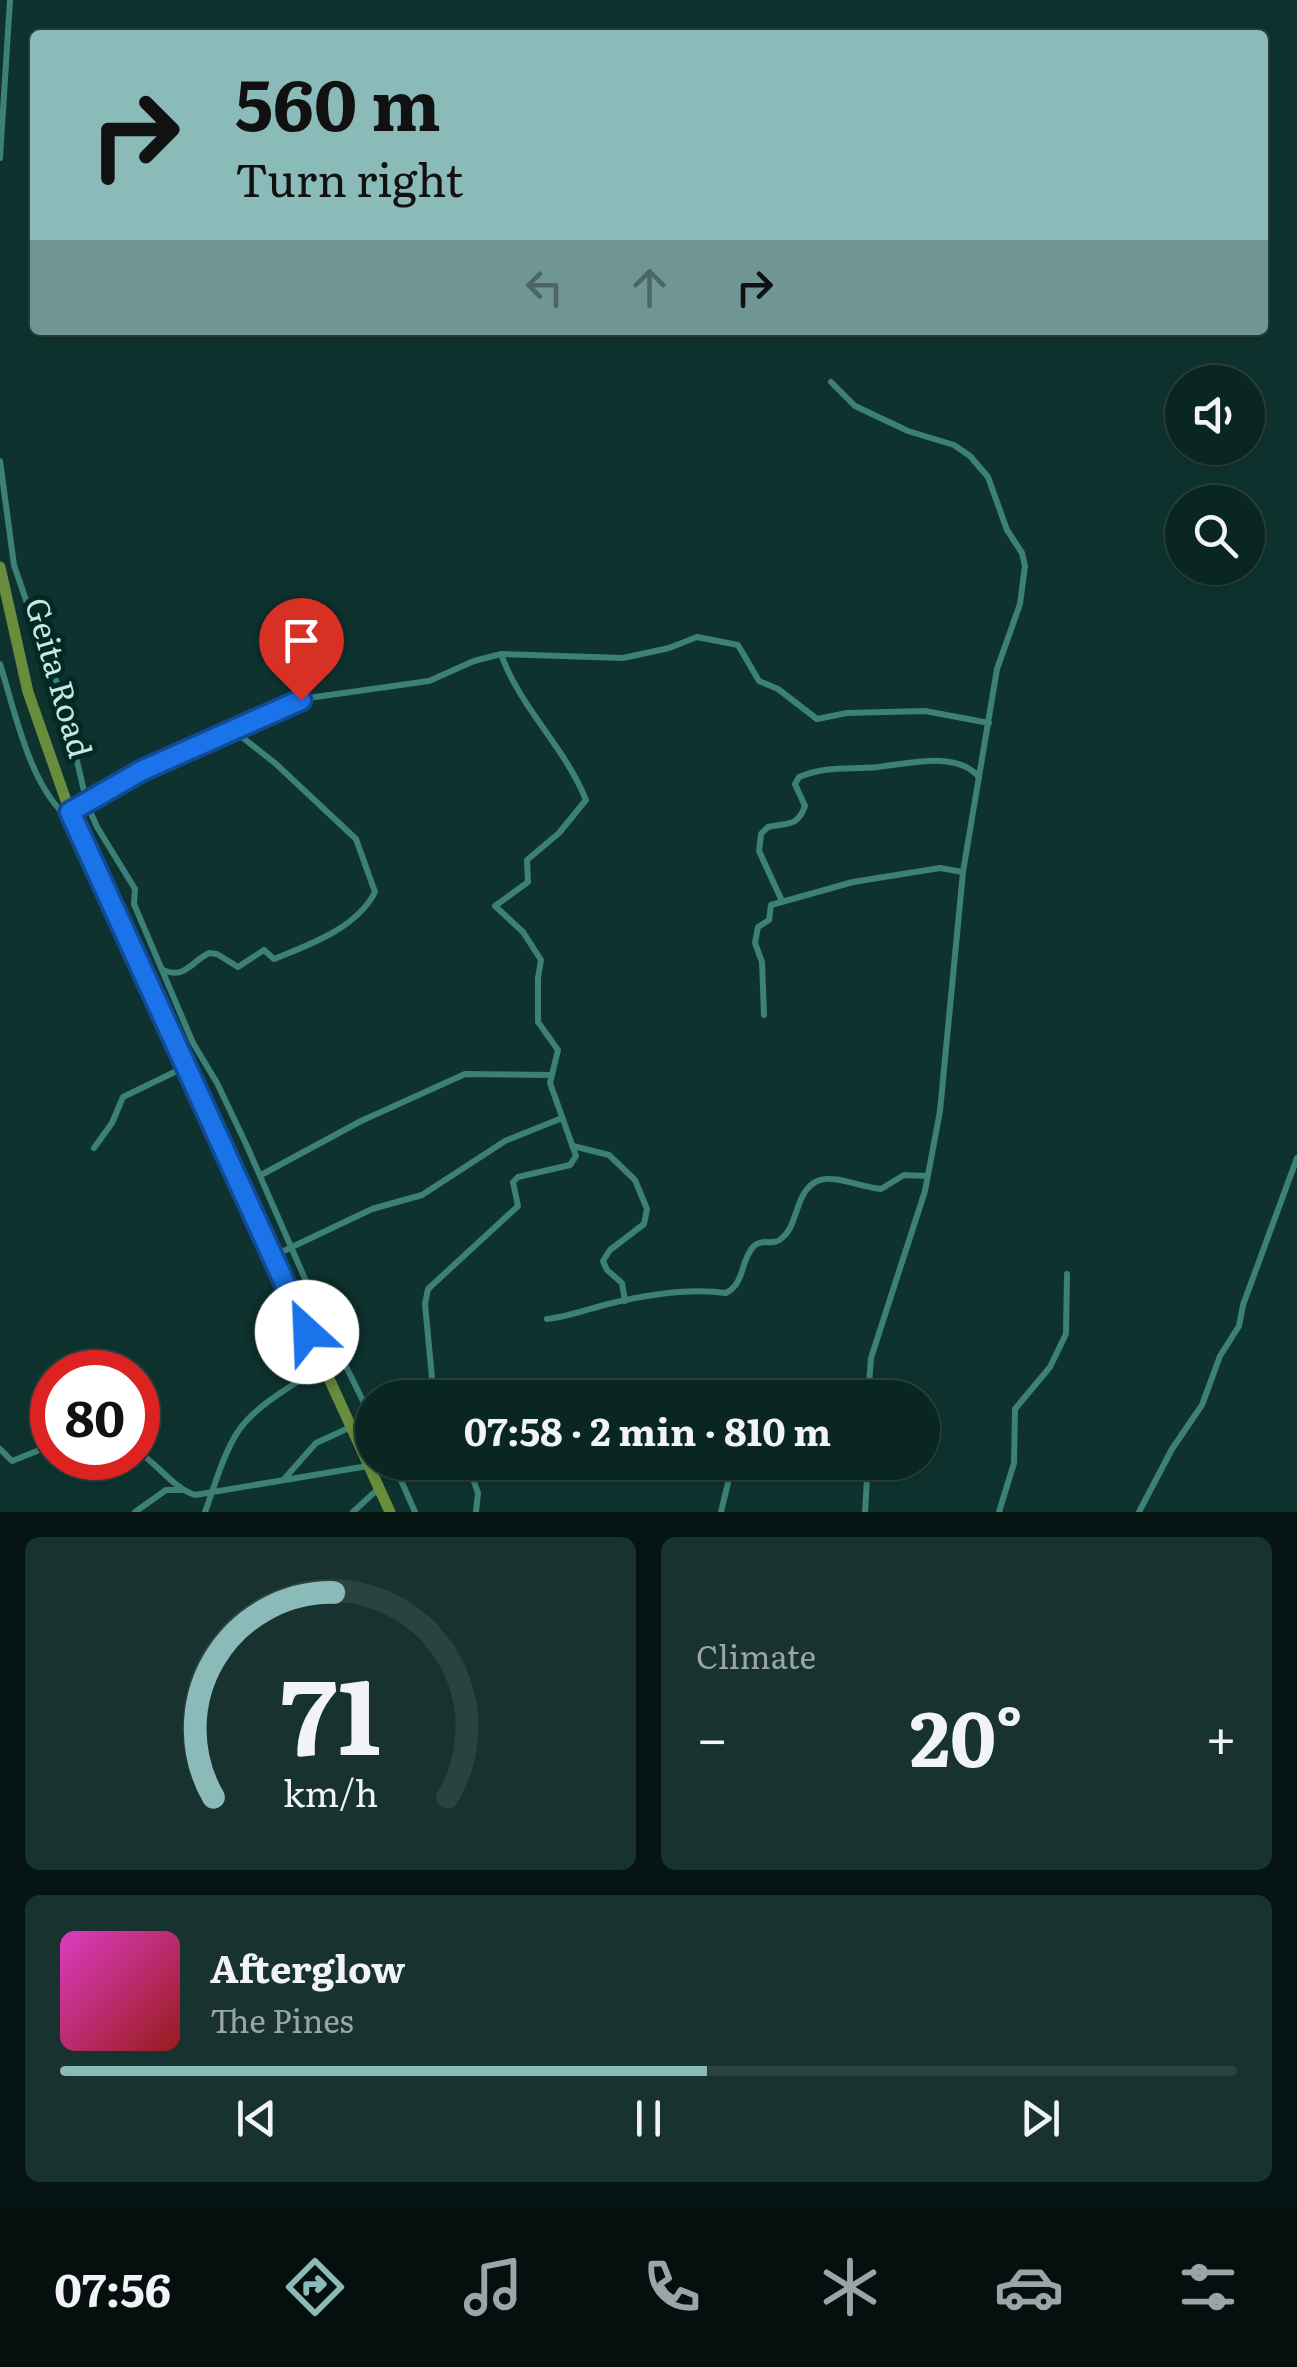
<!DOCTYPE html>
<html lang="en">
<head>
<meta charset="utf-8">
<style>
	:root { --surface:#0a2623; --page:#183230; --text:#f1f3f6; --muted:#99a5a6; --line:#2a4341; --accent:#8bbbb9 }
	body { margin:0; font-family:Literata,serif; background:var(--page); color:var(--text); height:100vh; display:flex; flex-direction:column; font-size:38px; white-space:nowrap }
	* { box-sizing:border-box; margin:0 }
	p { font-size:32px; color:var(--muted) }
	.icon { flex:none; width:55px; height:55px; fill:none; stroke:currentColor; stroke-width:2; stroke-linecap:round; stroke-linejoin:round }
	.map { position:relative; height:1512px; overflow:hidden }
	.side { display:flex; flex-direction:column; gap:25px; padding:25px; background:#061513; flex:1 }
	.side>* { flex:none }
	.guide { position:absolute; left:30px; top:30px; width:1238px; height:305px; border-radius:10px; box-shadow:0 2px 8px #0004,0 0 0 2px var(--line); background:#8bbbb9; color:#111; overflow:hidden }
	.controls { position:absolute; left:1165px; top:365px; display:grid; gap:20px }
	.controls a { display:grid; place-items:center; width:100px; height:100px; border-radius:50%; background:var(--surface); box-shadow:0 2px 8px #0004,0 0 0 2px var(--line); font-size:50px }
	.speed { position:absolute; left:30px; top:1350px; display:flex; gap:20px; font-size:50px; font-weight:700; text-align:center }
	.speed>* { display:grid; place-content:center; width:130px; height:130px; border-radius:50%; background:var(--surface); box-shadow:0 2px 8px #0004,0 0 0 2px var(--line); line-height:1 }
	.speed .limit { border:15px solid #d22; background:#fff; color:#111 }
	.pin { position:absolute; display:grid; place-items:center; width:85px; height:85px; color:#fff; margin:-102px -42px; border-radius:50% 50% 50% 0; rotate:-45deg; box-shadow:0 0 10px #0007 }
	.pin .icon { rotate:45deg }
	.me { position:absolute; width:110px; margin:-55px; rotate:335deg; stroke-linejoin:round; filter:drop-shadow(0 0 8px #0008) }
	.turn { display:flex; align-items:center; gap:35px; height:210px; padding:0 40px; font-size:45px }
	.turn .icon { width:130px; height:130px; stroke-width:2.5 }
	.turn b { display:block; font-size:70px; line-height:85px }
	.lanes { display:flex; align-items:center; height:95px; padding:0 40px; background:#0003; justify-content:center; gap:50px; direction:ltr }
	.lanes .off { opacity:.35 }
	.big { font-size:75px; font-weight:700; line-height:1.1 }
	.side .card { flex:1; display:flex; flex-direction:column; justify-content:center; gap:15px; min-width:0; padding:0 35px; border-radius:15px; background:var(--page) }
	.side .dial { align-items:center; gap:0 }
	.dial svg { height:260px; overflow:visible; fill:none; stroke:var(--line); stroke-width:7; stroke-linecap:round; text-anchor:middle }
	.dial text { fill:var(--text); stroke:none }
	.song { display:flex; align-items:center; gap:30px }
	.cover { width:120px; height:120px; border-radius:15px; background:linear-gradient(135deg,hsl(310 70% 55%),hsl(0 70% 35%)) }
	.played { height:10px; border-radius:5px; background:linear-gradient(90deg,var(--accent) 55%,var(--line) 55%) }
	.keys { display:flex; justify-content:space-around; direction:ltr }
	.heat { display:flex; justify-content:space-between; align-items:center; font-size:55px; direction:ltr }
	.side .tiles { flex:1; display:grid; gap:25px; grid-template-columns:1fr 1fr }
	.card:last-child { grid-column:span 2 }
	.trip { position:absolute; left:355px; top:1380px; width:585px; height:100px; border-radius:50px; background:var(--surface); box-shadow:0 2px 8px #0004,0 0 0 2px var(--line); font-weight:700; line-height:100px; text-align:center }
	.tabs { display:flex; height:160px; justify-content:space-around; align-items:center; background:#040f0e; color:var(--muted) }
	.tabs .icon { width:70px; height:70px }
	.tabs .on { color:var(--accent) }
	.tabs b { font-size:45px; color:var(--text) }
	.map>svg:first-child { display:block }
</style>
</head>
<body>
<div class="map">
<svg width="1297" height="1512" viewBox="0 0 1297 1512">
	<rect width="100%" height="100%" fill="#0e332f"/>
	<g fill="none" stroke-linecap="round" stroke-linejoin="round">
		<g stroke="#3c8077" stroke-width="6">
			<polyline points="0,158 10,0"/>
			<polyline points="831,382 855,406 908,431 954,445 970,456 988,477 1007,530 1022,553 1025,566 1020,604 997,669 963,872 940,1111 925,1191 871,1358 868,1398"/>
			<polyline points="0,461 14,565 43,650 73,721 77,761 87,804 97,827 135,889 134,904 193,1043 217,1083 246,1144 323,1320 372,1419"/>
			<path d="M0,664C15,711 30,789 71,820"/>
			<polyline points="71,811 141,771 301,699 429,681 474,661 501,654 623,658 669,648 697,637 738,645 759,681 778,689 817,719 847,713 925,711 989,723"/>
			<path d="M782,901L759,851L761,834L768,827C787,822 797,828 805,806L795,784L799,777C827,765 850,770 878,767C908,764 956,750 979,777"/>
			<path d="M163,970C185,980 192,961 209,953L217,954L238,967L264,950L274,959C309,945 357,928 375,892L356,839L275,763L233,730"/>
			<polyline points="764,1015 762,962 755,943 758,927 769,920 771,905 853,882 940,868 963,872"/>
			<polyline points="573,1146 609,1155 635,1180 647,1209 644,1224 610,1250 603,1261 607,1270 622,1283 625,1301"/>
			<polyline points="94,1148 112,1123 123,1097 185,1067"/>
			<polyline points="261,1175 361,1121 465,1074 552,1075"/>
			<polyline points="273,1256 372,1209 422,1195 505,1141 562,1118"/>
			<path d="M547,1319C568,1317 588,1309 608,1304C645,1295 689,1288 726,1293C745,1283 740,1262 753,1247C762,1237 773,1247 782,1238C791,1231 793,1220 797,1210C812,1160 842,1184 881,1189L904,1175L927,1176"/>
			<path d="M421,1398L432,1378L425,1304L428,1289L518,1206L513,1182L518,1177L570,1165L576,1156L550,1083L558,1050L538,1022V978L541,960L523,932L495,906L528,882L527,860L559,833L586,800C565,747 520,708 501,654"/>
			<polyline points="600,1398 635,1398"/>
			<polyline points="675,1398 683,1395 688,1398"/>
			<polyline points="0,1449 12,1461 52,1445"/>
			<path d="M138,1452C158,1464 173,1488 195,1495L368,1466"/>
			<polyline points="393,1462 415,1512"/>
			<polyline points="467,1462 478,1493 476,1512"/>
			<polyline points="285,1478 316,1443 351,1427"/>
			<polyline points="135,1512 166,1490 181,1490"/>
			<path d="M205,1512C215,1485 223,1454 239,1430C258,1403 295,1385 321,1366"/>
			<polyline points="353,1512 378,1489"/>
			<polyline points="721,1512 733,1462"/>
			<polyline points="865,1512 868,1462"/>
			<polyline points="999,1512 1014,1463 1015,1409 1050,1367 1066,1334 1067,1274"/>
			<polyline points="1139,1512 1172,1449 1202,1405 1220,1356 1239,1326 1243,1305 1297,1158"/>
		</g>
		<polyline stroke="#688d3c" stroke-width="11" points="0,567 28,692 70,812 390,1512"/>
	</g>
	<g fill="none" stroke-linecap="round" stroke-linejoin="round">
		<g stroke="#114b97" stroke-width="25">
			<polyline id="route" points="301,700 141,771 70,812 307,1332"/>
		</g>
		<use href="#route" stroke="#1a73e8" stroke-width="18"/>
	</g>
	<g text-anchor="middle" stroke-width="10" stroke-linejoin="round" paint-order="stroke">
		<g font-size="32" fill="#c7e8e2" stroke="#032925">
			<text transform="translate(58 678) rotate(74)" y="11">Geita Road</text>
		</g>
	</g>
</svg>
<div class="controls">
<a><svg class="icon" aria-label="sound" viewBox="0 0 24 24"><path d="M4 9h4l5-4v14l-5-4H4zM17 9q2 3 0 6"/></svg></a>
<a><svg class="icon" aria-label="search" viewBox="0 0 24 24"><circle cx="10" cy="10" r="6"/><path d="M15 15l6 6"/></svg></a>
</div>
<div class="speed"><div class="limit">80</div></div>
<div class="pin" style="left:301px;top:700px;background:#d93025"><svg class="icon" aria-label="arrive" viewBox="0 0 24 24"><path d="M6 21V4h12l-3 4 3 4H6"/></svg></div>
<svg class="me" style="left:307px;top:1332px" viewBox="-20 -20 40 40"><circle r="19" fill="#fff"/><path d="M0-13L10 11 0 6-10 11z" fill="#1a73e8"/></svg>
<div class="trip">07:58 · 2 min · 810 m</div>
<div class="guide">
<div class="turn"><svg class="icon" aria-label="right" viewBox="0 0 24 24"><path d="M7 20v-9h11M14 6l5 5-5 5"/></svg><div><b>560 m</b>Turn right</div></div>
<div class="lanes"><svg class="icon off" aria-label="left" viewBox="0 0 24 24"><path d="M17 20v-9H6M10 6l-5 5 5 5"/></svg><svg class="icon off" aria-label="ahead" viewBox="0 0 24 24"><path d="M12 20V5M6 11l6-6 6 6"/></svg><svg class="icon" aria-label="right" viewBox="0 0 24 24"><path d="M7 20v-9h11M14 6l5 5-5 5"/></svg></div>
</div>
</div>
<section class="side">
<div class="tiles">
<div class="card dial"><svg viewBox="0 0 100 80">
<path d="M14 69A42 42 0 1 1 86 69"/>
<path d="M14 69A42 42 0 0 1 51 6" stroke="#8bbbb9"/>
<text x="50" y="56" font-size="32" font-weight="700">71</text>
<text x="50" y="72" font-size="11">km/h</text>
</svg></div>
<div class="card"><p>Climate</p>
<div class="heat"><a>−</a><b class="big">20°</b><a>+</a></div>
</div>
<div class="card">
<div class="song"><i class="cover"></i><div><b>Afterglow</b><p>The Pines</p></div></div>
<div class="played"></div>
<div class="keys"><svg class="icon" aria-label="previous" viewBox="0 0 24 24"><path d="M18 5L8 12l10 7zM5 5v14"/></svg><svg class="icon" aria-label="pause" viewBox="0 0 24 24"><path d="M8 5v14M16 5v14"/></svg><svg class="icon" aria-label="next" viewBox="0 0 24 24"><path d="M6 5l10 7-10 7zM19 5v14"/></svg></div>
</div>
</div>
</section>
<nav class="tabs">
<b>07:56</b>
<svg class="icon on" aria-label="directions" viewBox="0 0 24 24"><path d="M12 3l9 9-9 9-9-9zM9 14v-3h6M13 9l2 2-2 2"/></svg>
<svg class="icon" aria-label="music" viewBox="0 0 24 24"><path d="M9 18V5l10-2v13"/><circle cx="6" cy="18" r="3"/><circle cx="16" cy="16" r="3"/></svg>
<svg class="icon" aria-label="phone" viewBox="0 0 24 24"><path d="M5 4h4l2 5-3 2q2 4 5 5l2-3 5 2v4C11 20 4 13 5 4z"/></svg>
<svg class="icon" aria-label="climate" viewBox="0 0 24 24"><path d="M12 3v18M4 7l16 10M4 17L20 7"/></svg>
<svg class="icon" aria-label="car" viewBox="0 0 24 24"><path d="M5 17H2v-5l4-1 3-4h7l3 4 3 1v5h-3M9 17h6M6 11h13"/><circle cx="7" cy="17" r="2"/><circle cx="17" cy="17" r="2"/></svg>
<svg class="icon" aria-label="filters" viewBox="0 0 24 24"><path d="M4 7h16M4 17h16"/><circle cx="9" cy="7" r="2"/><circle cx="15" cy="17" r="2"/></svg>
</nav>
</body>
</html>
